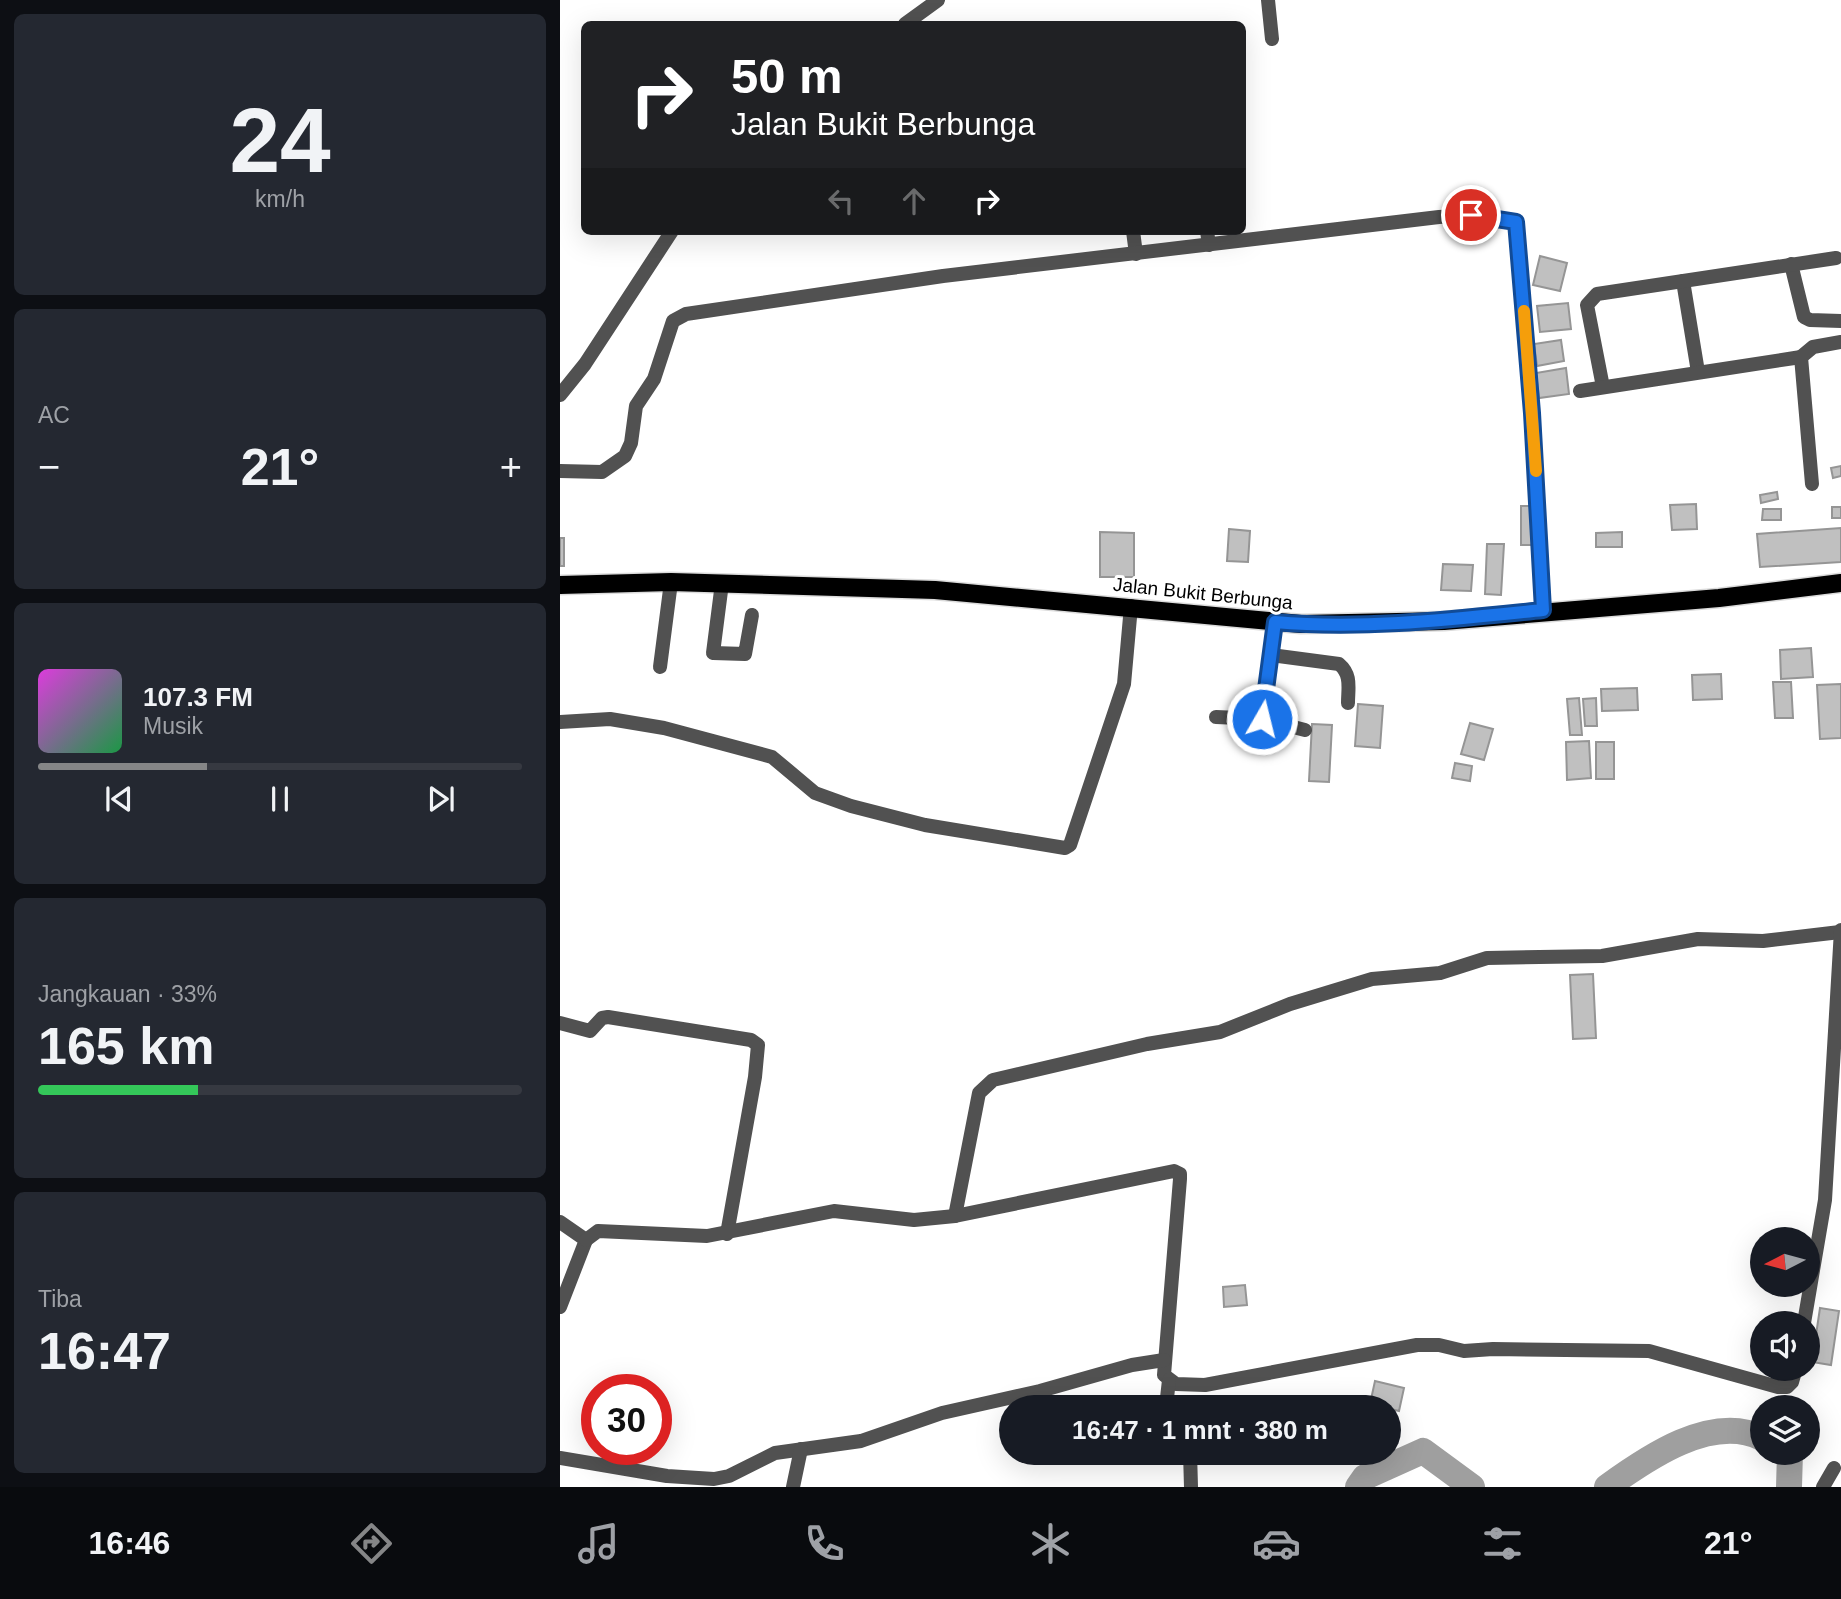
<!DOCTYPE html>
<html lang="id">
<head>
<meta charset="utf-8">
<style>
	:root { --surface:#171b24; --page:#242831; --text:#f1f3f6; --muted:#9ea1a6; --line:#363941; --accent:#858687 }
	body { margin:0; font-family:Helvetica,sans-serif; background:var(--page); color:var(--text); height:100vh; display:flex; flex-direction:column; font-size:26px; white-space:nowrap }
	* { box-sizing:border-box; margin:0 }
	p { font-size:23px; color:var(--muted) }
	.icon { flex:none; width:38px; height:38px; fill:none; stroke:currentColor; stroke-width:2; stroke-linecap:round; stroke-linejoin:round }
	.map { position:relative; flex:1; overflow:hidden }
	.sheet { display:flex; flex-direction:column; gap:14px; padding:14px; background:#0d0f14; width:560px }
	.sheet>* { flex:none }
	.hud { position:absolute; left:21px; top:21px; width:665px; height:214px; border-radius:10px; box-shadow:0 7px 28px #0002; background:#202124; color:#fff; overflow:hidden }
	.needle { width:46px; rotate:264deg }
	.controls { position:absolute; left:1190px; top:1227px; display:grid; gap:14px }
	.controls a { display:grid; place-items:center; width:70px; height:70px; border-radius:50%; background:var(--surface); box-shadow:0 7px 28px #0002; font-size:35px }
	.speed { position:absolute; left:21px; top:1374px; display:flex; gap:14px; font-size:35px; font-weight:700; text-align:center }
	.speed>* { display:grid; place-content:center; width:91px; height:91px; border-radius:50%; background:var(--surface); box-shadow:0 7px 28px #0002; line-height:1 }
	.speed .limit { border:10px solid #d22; background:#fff; color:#111 }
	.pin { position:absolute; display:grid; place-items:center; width:60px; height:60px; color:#fff; margin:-30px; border:4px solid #fff; border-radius:50%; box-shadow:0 2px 7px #0007 }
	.me { position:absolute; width:77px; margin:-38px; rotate:8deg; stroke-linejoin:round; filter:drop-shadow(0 0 5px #0008) }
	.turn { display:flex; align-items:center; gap:24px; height:147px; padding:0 35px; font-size:32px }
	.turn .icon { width:91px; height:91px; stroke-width:2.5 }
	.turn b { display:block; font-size:49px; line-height:60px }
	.lanes { display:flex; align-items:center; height:66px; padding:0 35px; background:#0003; justify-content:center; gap:35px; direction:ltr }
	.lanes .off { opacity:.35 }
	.big { font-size:52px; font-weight:700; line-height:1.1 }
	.sheet .tile { flex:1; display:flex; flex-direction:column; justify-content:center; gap:10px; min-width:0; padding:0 24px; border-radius:10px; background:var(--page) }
	.sheet .dial { align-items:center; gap:0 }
	.dial b { font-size:91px; line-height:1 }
	.song { display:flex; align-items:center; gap:21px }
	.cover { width:84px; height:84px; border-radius:10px; background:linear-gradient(135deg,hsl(300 70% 55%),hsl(140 70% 35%)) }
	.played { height:7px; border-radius:4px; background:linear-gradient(90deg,var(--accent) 35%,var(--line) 35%) }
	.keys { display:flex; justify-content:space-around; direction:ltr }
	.heat { display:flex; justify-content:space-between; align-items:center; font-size:38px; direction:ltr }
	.charge { height:10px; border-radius:5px; background:linear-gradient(90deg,#34c759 33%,var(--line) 0) }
	.trip { position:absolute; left:439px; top:1395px; width:402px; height:70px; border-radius:35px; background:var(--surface); box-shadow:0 7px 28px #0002; font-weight:700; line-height:70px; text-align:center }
	.tabs { display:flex; height:112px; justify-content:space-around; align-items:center; background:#090b0e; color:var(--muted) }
	.tabs .icon { width:49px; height:49px }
	.tabs .current { color:var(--accent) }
	.tabs b { font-size:32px; color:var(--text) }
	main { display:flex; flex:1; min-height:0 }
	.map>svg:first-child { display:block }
</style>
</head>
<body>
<main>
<section class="sheet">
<div class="tile dial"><b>24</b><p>km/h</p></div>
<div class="tile"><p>AC</p>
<div class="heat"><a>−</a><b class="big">21°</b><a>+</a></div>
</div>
<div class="tile">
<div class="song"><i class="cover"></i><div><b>107.3 FM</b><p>Musik</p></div></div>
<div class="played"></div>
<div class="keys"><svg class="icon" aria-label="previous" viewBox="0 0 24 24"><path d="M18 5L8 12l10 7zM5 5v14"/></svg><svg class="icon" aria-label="pause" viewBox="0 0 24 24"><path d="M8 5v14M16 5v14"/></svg><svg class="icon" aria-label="next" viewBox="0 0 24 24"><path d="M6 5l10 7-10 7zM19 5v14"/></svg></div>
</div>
<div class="tile"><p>Jangkauan · 33%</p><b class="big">165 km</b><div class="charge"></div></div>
<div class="tile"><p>Tiba</p><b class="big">16:47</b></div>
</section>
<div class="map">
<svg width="1281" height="1487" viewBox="0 0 1281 1487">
	<rect width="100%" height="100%" fill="#fff"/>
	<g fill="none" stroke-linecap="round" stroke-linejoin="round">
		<g stroke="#9f9f9f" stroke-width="26">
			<polyline points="798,1487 805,1477 863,1451 912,1487"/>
			<path d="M1047,1487C1087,1458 1152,1413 1202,1438"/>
			<polyline points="1229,1487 1230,1452"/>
		</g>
	</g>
	<g fill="#c0c0c0" stroke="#959595" stroke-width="2">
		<polygon points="980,256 1007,263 1000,291 973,285"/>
		<polygon points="1008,303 1011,329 980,332 977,306"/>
		<polygon points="1001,340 1004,361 977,366 974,344"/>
		<polygon points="1006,368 1009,394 979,398 976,373"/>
		<polygon points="1281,466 1281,476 1273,478 1271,468"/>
		<polygon points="1217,492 1218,499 1201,503 1200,495"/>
		<polygon points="1136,504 1137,529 1112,530 1110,505"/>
		<polygon points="961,506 972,506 973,545 961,545"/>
		<rect x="1272" y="507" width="9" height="11"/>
		<polygon points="1203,509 1221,509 1221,520 1202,520"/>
		<polygon points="1281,528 1281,562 1200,567 1197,534"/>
		<polygon points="669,529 690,531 688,562 667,561"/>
		<polygon points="540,532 574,533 574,577 540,577"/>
		<polygon points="1062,532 1062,547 1036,547 1036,533"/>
		<rect x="0" y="538" width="4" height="28"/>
		<polygon points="927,544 944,544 941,595 925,594"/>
		<polygon points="883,564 913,565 911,591 881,590"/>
		<polygon points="1251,648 1253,677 1221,679 1220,650"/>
		<polygon points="1161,674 1162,699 1133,700 1132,675"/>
		<polygon points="1213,682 1231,682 1233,718 1215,718"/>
		<polygon points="1281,684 1281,738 1260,739 1257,685"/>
		<polygon points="1077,688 1078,710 1042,711 1041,689"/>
		<polygon points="1019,698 1022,735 1010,735 1007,699"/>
		<polygon points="1036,698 1037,726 1025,726 1023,699"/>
		<polygon points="798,704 823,706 820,748 795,746"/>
		<polygon points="910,723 933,729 924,760 901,754"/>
		<polygon points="752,724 772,725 769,782 749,781"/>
		<polygon points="1029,741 1031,778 1007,780 1006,742"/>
		<rect x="1036" y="742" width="18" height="37"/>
		<polygon points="895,763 912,766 910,781 892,778"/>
		<polygon points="1033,974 1036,1038 1013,1039 1010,975"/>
		<polygon points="685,1285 687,1305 664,1307 663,1287"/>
		<polygon points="1260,1308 1279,1311 1271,1365 1252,1362"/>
		<polygon points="815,1381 844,1388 839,1411 810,1404"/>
	</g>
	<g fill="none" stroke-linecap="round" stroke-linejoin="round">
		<g stroke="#dbdbdb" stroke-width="21">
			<polyline id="major" points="0,585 111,582 375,590 741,624 884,621 1159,598 1281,583"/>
		</g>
		<g stroke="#515151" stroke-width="14">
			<polyline points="708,0 712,39"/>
			<polyline points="345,24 378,0"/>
			<polyline points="573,231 576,254"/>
			<polyline points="647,231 649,245"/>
			<polyline points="1231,264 1244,317 1250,320 1281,321"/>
			<polyline points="1123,281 1138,372"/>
			<polyline points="1043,387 1027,305 1037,294 1276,258"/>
			<polyline points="1020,391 1241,357"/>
			<polyline points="0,395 25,364 112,231"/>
			<polyline points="0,471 42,472 65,456 71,443 76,406 94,379 113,321 126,314 383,276 879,217 911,215 956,222 972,413 983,610"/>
			<polyline points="1252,484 1241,357 1253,347 1281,342"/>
			<polyline points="162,583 153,653 185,654 192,615"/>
			<path d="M711,655L779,664C792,675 788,688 788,703"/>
			<polyline points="100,667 111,582"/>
			<polyline points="656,717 702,719 745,730"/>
			<polyline points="702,719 715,622"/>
			<polyline points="0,722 50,719 104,728 212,757 255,793 291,806 365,825 505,848 510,845 564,684 571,606"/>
			<polyline points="0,1023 30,1031 42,1018 48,1017 191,1040 198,1045 195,1077 167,1234"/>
			<polyline points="395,1216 419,1093 433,1080 587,1044 660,1032 730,1004 812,979 880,973 927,958 1042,956 1138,939 1203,941 1280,932"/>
			<polyline points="0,1222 26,1240 0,1307"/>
			<polyline points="26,1240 38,1231 147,1236 274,1211 354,1220 395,1216 614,1171 620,1174 620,1179 604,1375 616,1384 645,1385 857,1345 879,1345 904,1351 933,1349 1089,1351 1218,1387 1227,1387 1232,1382 1236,1368"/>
			<polyline points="1244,1323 1265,1200 1281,930"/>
			<polyline points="606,1407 609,1380"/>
			<polyline points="630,1452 631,1487"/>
			<polyline points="0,1458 107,1476 154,1479 169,1476 215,1453 301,1441 382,1413 480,1391 572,1365 604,1360"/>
			<polyline points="233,1487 241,1449"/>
			<polyline points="1263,1487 1274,1468"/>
		</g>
		<use href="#major" stroke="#000" stroke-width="18"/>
	</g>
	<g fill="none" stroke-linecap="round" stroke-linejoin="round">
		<g stroke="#114b97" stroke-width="18">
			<path id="route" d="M702,719L715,622C804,630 895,619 983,610L972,413L956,222L911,215"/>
		</g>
		<use href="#route" stroke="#1a73e8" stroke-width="12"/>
		<polyline stroke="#f59e0b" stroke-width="12" points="964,311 976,471"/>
	</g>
	<g text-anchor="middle" stroke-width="6" stroke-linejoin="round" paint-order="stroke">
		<g font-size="19" fill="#000" stroke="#fff">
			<text transform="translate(643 593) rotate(6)" y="7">Jalan Bukit Berbunga</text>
		</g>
	</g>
</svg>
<div class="controls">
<a><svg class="needle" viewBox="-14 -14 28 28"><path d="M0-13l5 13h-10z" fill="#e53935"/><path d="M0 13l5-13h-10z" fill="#9ea1a6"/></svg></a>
<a><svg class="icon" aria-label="sound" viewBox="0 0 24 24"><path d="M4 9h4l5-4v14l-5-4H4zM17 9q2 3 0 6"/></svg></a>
<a><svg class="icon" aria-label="layers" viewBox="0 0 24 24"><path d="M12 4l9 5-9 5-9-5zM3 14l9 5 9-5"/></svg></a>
</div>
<div class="speed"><div class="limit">30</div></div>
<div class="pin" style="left:911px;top:215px;background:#d93025"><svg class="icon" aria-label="arrive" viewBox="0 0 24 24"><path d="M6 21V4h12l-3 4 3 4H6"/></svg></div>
<svg class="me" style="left:702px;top:719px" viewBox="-20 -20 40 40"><circle r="17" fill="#1a73e8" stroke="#fff" stroke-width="3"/><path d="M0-11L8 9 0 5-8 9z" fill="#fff"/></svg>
<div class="trip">16:47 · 1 mnt · 380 m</div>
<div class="hud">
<div class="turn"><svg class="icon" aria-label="right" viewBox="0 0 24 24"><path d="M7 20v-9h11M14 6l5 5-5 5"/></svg><div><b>50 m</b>Jalan Bukit Berbunga</div></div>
<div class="lanes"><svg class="icon off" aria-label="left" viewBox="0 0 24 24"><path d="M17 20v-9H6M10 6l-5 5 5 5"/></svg><svg class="icon off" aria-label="ahead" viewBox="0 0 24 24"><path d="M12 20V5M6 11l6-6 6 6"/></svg><svg class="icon" aria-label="right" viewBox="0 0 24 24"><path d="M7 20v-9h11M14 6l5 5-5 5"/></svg></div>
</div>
</div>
</main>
<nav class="tabs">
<b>16:46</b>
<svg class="icon current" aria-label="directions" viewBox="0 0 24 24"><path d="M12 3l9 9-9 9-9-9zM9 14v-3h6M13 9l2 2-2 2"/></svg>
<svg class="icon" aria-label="music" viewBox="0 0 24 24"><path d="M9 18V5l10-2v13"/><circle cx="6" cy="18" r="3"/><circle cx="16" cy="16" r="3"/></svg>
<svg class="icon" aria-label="phone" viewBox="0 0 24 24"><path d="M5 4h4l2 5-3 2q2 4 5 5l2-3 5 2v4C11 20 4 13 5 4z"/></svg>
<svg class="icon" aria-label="climate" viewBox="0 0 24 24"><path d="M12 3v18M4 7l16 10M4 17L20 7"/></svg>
<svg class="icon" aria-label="car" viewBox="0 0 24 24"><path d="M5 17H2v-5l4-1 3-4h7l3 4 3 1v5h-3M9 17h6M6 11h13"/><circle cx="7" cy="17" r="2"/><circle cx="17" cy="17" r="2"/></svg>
<svg class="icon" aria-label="filters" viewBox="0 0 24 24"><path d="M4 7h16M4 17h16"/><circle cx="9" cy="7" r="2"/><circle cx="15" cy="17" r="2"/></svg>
<b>21°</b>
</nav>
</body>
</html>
